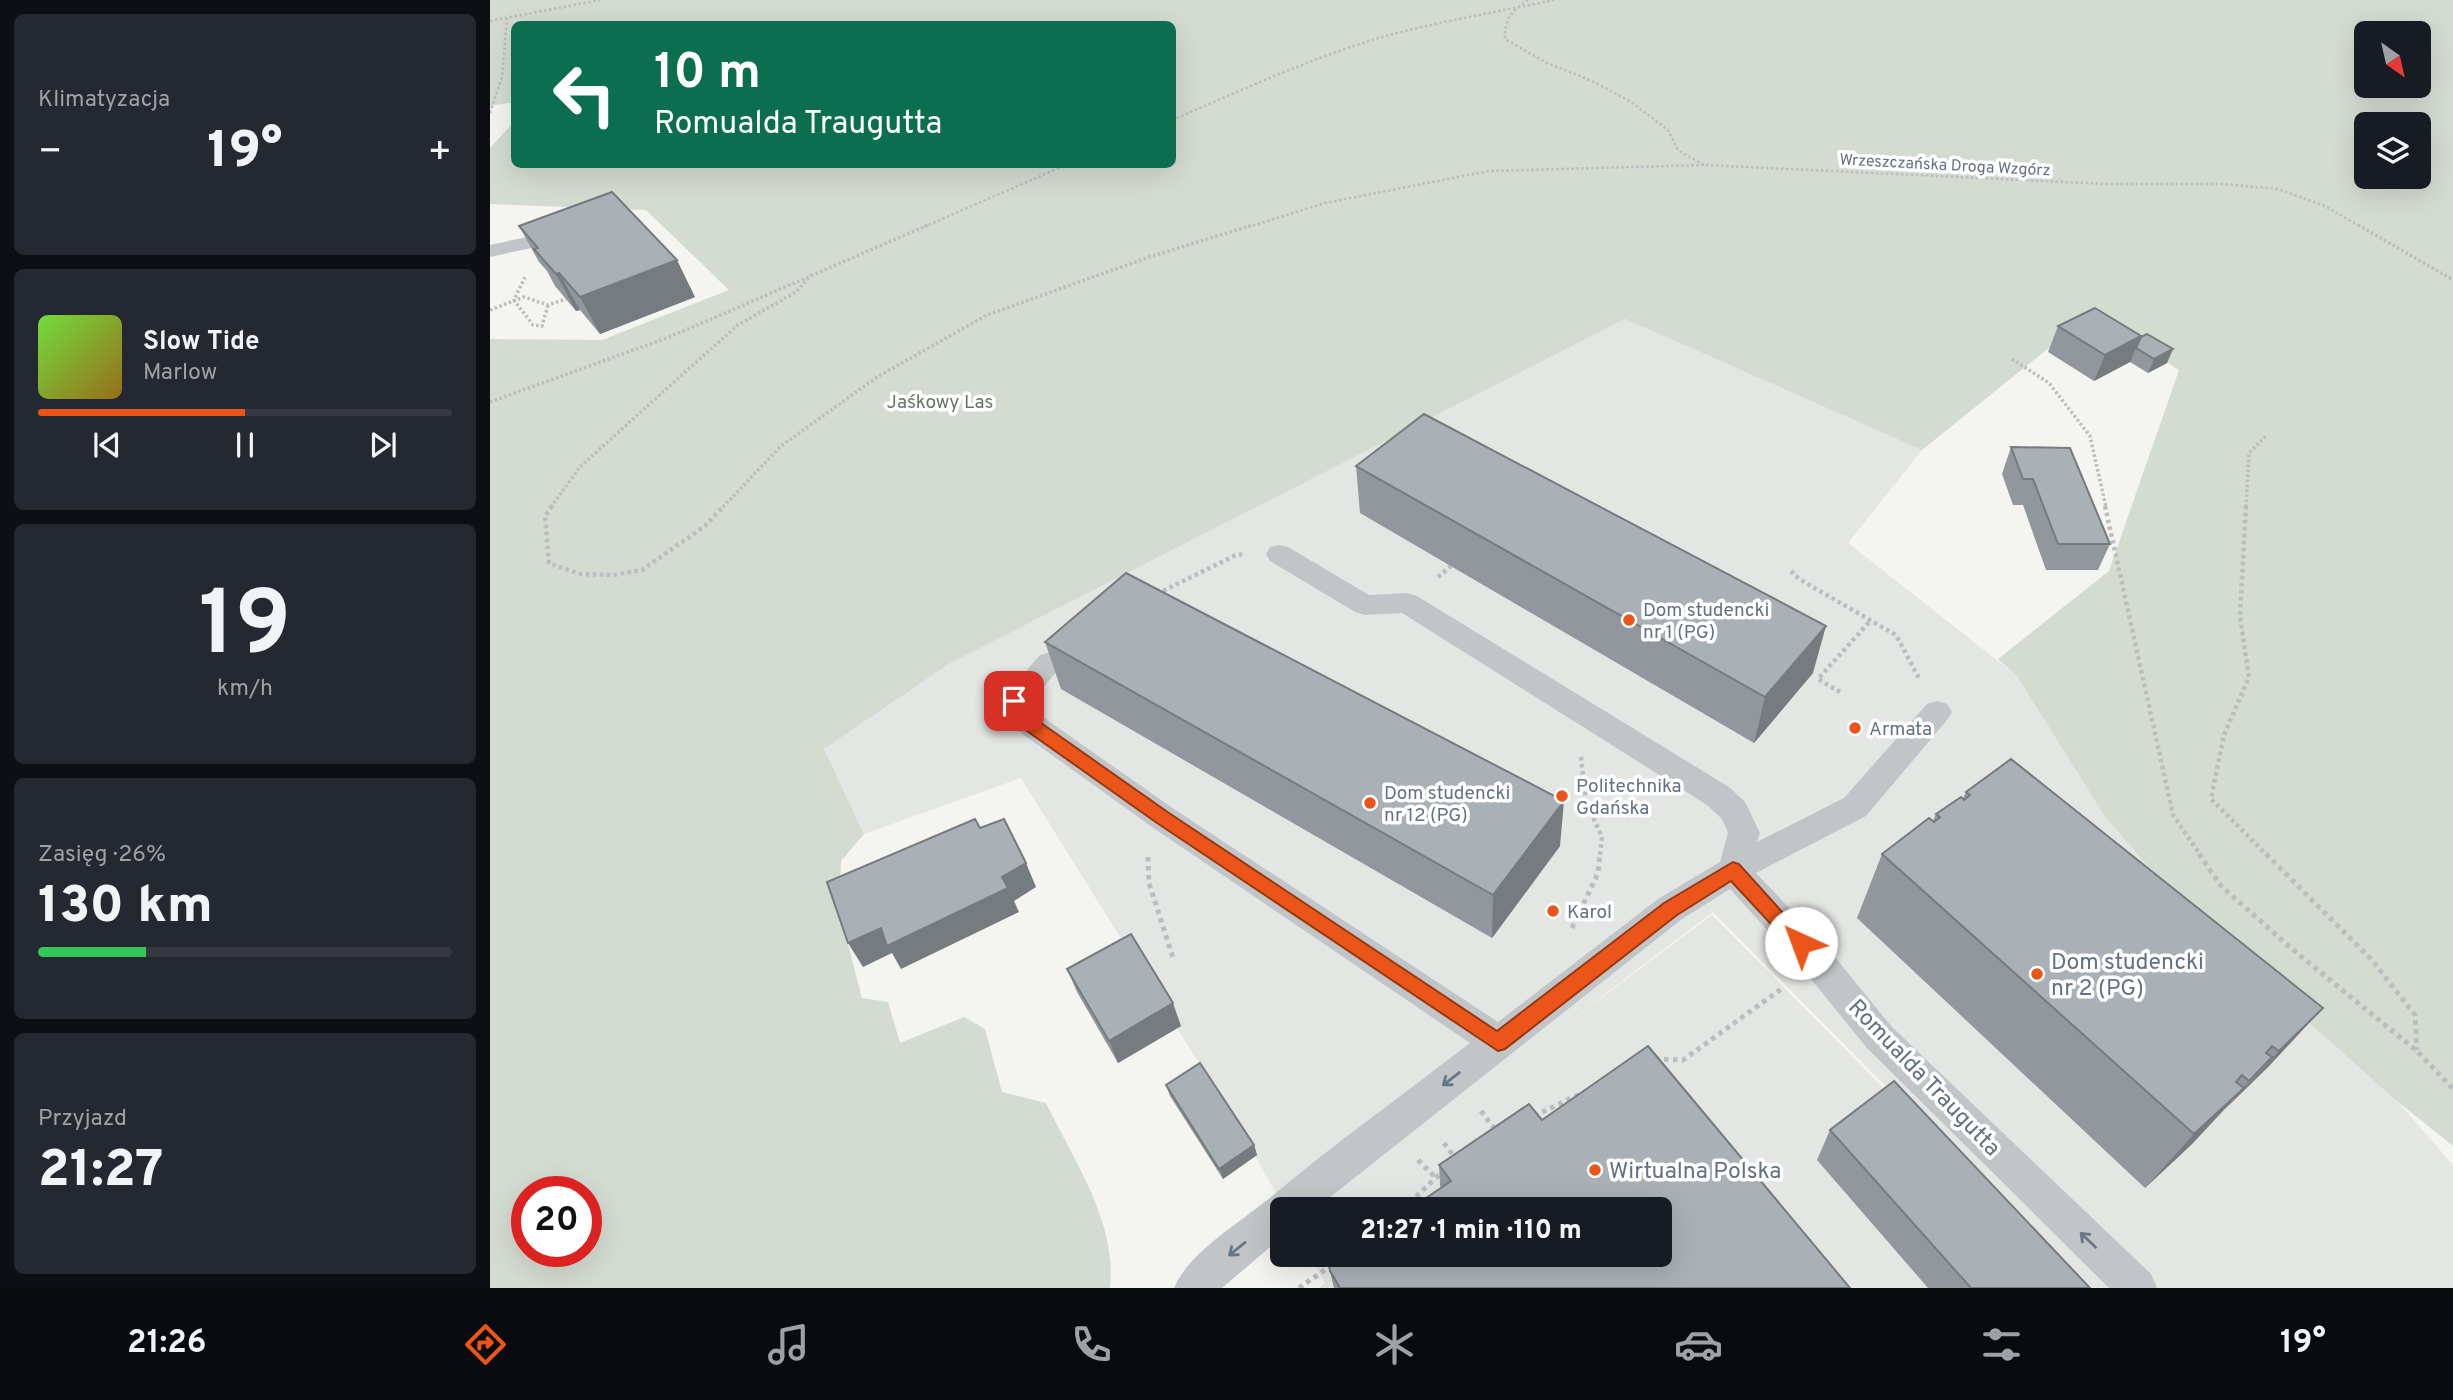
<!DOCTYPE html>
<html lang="pl">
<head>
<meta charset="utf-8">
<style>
	:root { --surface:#171b24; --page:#242831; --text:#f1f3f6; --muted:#9ea1a6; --line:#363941; --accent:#eb5519 }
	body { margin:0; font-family:Overpass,sans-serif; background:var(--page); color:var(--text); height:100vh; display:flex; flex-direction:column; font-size:26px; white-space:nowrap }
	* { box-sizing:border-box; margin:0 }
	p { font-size:23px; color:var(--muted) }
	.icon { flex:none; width:38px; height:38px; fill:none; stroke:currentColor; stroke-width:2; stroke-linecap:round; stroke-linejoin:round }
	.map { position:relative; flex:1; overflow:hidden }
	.sheet { display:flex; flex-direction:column; gap:14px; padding:14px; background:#0d0f14; width:490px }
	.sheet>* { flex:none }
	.guide { position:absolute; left:21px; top:21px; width:665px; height:147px; border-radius:10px; box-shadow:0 7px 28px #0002; background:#0b6e4f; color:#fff; overflow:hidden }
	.needle { width:46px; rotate:146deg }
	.fabs { position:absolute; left:1864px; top:21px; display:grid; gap:14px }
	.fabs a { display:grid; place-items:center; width:77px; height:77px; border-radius:10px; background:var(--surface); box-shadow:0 7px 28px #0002; font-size:35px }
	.speed { position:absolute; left:21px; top:1176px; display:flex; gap:14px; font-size:35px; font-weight:700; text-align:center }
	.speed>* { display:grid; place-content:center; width:91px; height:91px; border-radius:50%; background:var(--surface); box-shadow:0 7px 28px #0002; line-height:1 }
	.speed .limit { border:10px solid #d22; background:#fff; color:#111 }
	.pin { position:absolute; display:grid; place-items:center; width:60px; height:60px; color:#fff; margin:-30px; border-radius:14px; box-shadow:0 4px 10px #0006 }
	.me { position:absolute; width:77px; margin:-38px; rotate:317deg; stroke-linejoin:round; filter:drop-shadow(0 0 5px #0008) }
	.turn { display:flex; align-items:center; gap:24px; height:147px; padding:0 28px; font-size:32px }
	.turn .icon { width:91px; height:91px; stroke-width:2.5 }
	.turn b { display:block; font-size:49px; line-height:60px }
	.big { font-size:52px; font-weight:800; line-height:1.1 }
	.sheet .tile { flex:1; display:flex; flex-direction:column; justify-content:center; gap:10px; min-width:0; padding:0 24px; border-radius:10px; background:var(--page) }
	.sheet .dial { align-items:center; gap:0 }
	.dial b { font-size:91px; line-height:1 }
	.song { display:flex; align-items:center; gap:21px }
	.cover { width:84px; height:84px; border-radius:10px; background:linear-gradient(135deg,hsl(100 70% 55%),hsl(40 70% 35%)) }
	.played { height:7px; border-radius:4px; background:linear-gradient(90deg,var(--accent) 50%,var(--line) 50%) }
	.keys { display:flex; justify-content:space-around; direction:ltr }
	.heat { display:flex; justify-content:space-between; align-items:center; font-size:38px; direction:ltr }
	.charge { height:10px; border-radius:5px; background:linear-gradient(90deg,#34c759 26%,var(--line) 0) }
	.trip { position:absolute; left:780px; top:1197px; width:402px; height:70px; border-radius:10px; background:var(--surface); box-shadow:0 7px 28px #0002; font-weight:800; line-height:70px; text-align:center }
	.menu { display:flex; height:112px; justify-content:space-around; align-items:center; background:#090b0e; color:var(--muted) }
	.menu .icon { width:49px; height:49px }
	.menu .on { color:var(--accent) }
	.menu b { font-size:32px; color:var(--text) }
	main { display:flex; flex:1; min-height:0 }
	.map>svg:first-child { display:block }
</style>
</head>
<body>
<main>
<section class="sheet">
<div class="tile"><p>Klimatyzacja</p>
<div class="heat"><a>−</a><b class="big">19°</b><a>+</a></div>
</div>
<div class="tile">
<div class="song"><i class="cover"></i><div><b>Slow Tide</b><p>Marlow</p></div></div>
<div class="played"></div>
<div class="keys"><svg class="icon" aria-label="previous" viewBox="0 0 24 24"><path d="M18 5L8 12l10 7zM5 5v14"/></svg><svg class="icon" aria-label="pause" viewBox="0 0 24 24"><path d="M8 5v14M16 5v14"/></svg><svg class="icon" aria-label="next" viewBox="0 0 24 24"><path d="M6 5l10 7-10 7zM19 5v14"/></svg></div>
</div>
<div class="tile dial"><b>19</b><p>km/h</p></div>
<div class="tile"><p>Zasięg · 26%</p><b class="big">130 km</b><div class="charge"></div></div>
<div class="tile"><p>Przyjazd</p><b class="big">21:27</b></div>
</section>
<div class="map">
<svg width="1963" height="1288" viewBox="0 0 1963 1288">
	<rect width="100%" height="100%" fill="#f4f4f0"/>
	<polygon fill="#e4e6e3" points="1135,319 1432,450 1358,543 1527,676 1614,815 1907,1101 1963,1165 1963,1288 1596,1288 1223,912 1048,1045 1222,915 1591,1288 829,1288 835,1283 819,1255 1171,1255 1171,1209 795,1209 748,1126 531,778 374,834 334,749 459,664"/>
	<path fill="#d4dbd1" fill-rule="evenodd" d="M0,0H1963V1146L1907,1101L1704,920L1614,815L1527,676L1508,659L1619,571L1689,370L1601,314L1432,450L1135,319L459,664L334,749L374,834L351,861L350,888L346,897L372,998L398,1002L410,1043L474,1017L495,1029L512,1092L556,1103C584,1161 627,1222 620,1288H0V339L112,340L239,290L156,210L0,204V148L24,122V164H682V24H24V102L0,106ZM1876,33H1928V86H1876ZM1876,124H1928V177H1876ZM37,1192H96V1251H37Z"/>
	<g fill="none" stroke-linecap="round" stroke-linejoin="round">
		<g stroke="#bbbdbf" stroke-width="2.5" stroke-dasharray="2.5 2.5" stroke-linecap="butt">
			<path d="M1038,0C1022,10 1014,20 1015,39L1055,62L1102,81L1141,102L1178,130L1188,150L1214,165L1617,184H1734L1788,189L1835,206L1871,227"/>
			<polyline points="0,21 110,0"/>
			<polyline points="0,113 12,77 17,19"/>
			<path d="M682,120C752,90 823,57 896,36C951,21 1008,12 1064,0"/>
			<polyline points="434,227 578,164"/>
			<polyline points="758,227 835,203 999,171 1214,165"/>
		</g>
		<g stroke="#bbbdbf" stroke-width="3.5" stroke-dasharray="2.5 2.5" stroke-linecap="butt">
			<polyline points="1868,225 1963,280"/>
			<polyline points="35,277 24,300 43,325 52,326 58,305"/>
			<polyline points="0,310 34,297 58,305 76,299"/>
			<polyline points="1522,359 1559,383 1600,436 1616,507"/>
			<polyline points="0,402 182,336 438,225"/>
			<polyline points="61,507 90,467 184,382 248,325 306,292 322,274"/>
			<polyline points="233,507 291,446 387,377 497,315 659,257 763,225"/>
			<polyline points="1756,507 1759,453 1777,435"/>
		</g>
		<g stroke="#bbbdbf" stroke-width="4.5" stroke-dasharray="3.5 3.5" stroke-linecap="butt">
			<polyline points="62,506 55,516 59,563 90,574 123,575 152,570 215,526 234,506"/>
			<polyline points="1615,506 1683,815 1711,856"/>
			<polyline points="1756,506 1750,616 1759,677 1734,735 1721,799 1778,856"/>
			<polyline points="1301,571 1309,579 1406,635 1430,680"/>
			<polyline points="948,577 961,566"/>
			<polyline points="667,594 746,555 754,554"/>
			<polyline points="1350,692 1328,679 1381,620"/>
			<polyline points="1091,757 1096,802 1112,837 1110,856"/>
		</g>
		<g stroke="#bbbdbf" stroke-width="5" stroke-dasharray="4.5 4.5" stroke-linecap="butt">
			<polyline points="1709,854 1731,886 1802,949 1927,1051 1963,1089"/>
			<polyline points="1776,854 1882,960 1925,1015 1927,1050"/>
			<polyline points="658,857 659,883 684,961"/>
			<polyline points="1082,928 1108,873 1110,854"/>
			<polyline points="1165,1059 1193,1060 1294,987"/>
			<polyline points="991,1111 1007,1132"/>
			<polyline points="1044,1116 1090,1094"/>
			<polyline points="954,1143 965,1158"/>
			<polyline points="928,1160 945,1177"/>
			<polyline points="913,1209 953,1171"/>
			<polyline points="809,1288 842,1265"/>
		</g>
		<g fill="#c1c5c8" fill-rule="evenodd">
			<polygon points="60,232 83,236 86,240 83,244 60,244 0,257 0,245"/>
			<path d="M789,545L798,547L879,595L917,593L927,596L1239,787L1255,802L1270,833L1267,842L1354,798L1437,704L1447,701L1457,704L1462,712L1457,720L1376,816L1266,873L1340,951L1401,1026L1661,1274L1667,1288H1619L1377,1048L1316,973L1240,889L1192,919L825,1209H793V1236L732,1288H684C699,1252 751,1222 781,1197C845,1143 914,1094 980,1043L662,827L516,722L509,701L550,655L560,652L570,655L574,663L539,704L540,708L684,809L1008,1022L1168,899L1230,862L1238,833L1232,819L1217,805L912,613L875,615L865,612L780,561L776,554L780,547Z"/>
		</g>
	</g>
	<g fill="#91979d">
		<polygon points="29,226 205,297 110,334 90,310 86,311 65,286 57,271 49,262"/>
		<polygon points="1568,326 1651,336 1651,337 1677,363 1658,373 1640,362 1604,381 1558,352"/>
		<polygon points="1521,447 1620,544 1608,570 1556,570 1533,505 1523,505 1512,474"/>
		<polygon points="866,466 1323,673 1264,743 870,513"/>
		<polygon points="555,642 1070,846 1002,938 571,689"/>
		<polygon points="1476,792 1833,1008 1778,1067 1735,1109 1702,1144 1655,1188 1367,918 1392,854 1443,821 1446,814 1473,798"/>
		<polygon points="577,969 691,1026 628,1063 587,992"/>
		<polygon points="676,1085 764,1145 767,1155 733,1179 680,1096"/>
		<polygon points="1052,1120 1360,1288 844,1288 840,1271 951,1188 950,1185 949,1165"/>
		<polygon points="1340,1130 1600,1288 1438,1288 1327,1160"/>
	</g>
	<g fill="#767b7f">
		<polygon points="187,260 205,297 110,334 90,297"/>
		<polygon points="69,273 90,310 86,311 66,274"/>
		<polygon points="1651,336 1640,362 1604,381 1615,355"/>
		<polygon points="1683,349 1677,363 1658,373 1664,359"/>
		<polygon points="1336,626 1323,673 1264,743 1275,697"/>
		<polygon points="1074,801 1070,846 1002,938 1003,895"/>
		<polygon points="536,863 546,887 524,901 529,912 411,969 402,953 373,967 358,943 391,928 512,877"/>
		<polygon points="683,1003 691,1026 628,1063 619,1041"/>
		<polygon points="1833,1008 1778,1067 1735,1109 1789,1051"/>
		<polygon points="1782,1057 1702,1144 1655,1188 1704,1134 1737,1104"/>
		<polygon points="764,1145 767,1155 733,1179 729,1169"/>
	</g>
	<g fill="#a9b0b6" stroke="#767b7f" stroke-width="2">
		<polygon points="122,192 187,260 90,297 69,273 66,274 44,249 48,248 29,226"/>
		<polygon points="1605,308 1651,336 1615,355 1568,326"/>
		<polygon points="1657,334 1683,349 1664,359 1646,348 1651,337"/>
		<polygon points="934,414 1336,626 1275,697 866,466"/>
		<polygon points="1521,447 1580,448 1620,544 1568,544 1543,479 1533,479"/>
		<polygon points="636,573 1074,801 1003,895 555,642"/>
		<polygon points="1521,759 1833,1008 1789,1051 1782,1046 1776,1053 1782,1057 1759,1081 1752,1075 1746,1082 1754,1088 1704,1134 1392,854 1439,818 1444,822 1450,817 1446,814 1471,797 1474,800 1480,795 1476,792"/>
		<polygon points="485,819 490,828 514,819 536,863 512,877 518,888 397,946 391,928 358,943 337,882"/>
		<polygon points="641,934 683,1003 619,1041 577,969"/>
		<polygon points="1158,1046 1360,1288 850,1288 840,1271 839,1265 854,1255 1171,1255 1171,1209 920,1209 961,1181 949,1165 1039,1104 1052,1120"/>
		<polygon points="710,1063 764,1145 729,1169 676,1085"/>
		<polygon points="1404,1081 1600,1288 1481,1288 1340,1130"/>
	</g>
	<defs><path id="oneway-shaft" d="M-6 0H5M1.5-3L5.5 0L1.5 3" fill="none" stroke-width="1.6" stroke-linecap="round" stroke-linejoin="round" transform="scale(1.75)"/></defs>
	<g stroke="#677686">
		<use href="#oneway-shaft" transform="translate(961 1079) rotate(142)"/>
		<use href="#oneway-shaft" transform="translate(1598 1240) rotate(-136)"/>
		<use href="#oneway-shaft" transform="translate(747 1249) rotate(141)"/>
	</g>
	<polygon fill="#eb5519" stroke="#993710" stroke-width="2" points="524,695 530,696 534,711 679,813 1007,1031 1174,903 1243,862 1249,864 1320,943 1318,949 1311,952 1304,949 1241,881 1187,915 1015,1049 1008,1051 667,823 520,719 516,701"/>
	<g fill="#eb5519" stroke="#fff" stroke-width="2.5">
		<circle cx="1139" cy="620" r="7"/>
		<circle cx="1365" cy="728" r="7"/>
		<circle cx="1072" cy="796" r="7"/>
		<circle cx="880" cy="803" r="7"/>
		<circle cx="1063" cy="911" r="7"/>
		<circle cx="1547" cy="974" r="7"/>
		<circle cx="1105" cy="1170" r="7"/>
	</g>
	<g text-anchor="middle" stroke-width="7" stroke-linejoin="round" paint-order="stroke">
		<g font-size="16" fill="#627282" stroke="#fff">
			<text transform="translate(1455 164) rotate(3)" y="6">Wrzeszczańska Droga Wzgórz</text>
		</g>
		<g font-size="19" fill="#647961" stroke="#fff">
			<text x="450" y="408">Jaśkowy Las</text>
		</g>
		<g font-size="19" fill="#627282" stroke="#fff" text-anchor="start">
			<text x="1153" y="616">Dom studencki<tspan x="1153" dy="22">nr 1 (PG)</tspan></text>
			<text x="1379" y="735">Armata</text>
			<text x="1086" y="792">Politechnika<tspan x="1086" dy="22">Gdańska</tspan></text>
			<text x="894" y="799">Dom studencki<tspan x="894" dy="22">nr 12 (PG)</tspan></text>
			<text x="1077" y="918">Karol</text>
		</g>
		<g font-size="23" fill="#627282" stroke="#fff" text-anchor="start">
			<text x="1561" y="969">Dom studencki<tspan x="1561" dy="26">nr 2 (PG)</tspan></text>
			<text x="1119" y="1178">Wirtualna Polska</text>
		</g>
		<g font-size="23" fill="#627282" stroke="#fff">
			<text transform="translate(1435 1077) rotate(46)" y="8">Romualda Traugutta</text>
		</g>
	</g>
</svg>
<div class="fabs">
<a><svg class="needle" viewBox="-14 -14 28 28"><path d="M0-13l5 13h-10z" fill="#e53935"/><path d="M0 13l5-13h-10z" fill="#9ea1a6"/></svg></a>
<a><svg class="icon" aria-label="layers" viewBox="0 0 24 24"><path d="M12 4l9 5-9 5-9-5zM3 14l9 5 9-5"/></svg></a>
</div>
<div class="speed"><div class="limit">20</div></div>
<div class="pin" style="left:524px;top:701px;background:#d93025"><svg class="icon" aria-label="arrive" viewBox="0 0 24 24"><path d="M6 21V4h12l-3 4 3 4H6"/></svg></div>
<svg class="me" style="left:1311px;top:943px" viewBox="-20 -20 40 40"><circle r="19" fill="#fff"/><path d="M0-13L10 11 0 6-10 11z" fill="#eb5519"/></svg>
<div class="trip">21:27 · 1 min · 110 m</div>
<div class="guide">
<div class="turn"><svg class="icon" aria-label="left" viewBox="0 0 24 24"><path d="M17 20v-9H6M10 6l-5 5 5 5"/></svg><div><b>10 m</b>Romualda Traugutta</div></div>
</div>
</div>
</main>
<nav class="menu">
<b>21:26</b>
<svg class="icon on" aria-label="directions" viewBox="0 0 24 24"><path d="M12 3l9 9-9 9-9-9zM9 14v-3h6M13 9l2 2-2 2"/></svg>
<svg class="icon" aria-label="music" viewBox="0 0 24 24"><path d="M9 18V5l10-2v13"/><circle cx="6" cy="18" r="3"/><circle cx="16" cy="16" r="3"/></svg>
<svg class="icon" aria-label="phone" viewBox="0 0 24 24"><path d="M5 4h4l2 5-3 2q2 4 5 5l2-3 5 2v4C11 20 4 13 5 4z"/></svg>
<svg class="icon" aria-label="climate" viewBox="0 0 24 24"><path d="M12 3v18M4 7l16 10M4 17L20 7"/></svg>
<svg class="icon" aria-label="car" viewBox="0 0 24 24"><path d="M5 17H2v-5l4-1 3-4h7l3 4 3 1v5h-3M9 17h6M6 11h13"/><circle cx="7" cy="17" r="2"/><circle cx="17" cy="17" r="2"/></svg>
<svg class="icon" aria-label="filters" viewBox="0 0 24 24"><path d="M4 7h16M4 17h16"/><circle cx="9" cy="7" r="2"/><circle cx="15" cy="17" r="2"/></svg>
<b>19°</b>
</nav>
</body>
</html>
